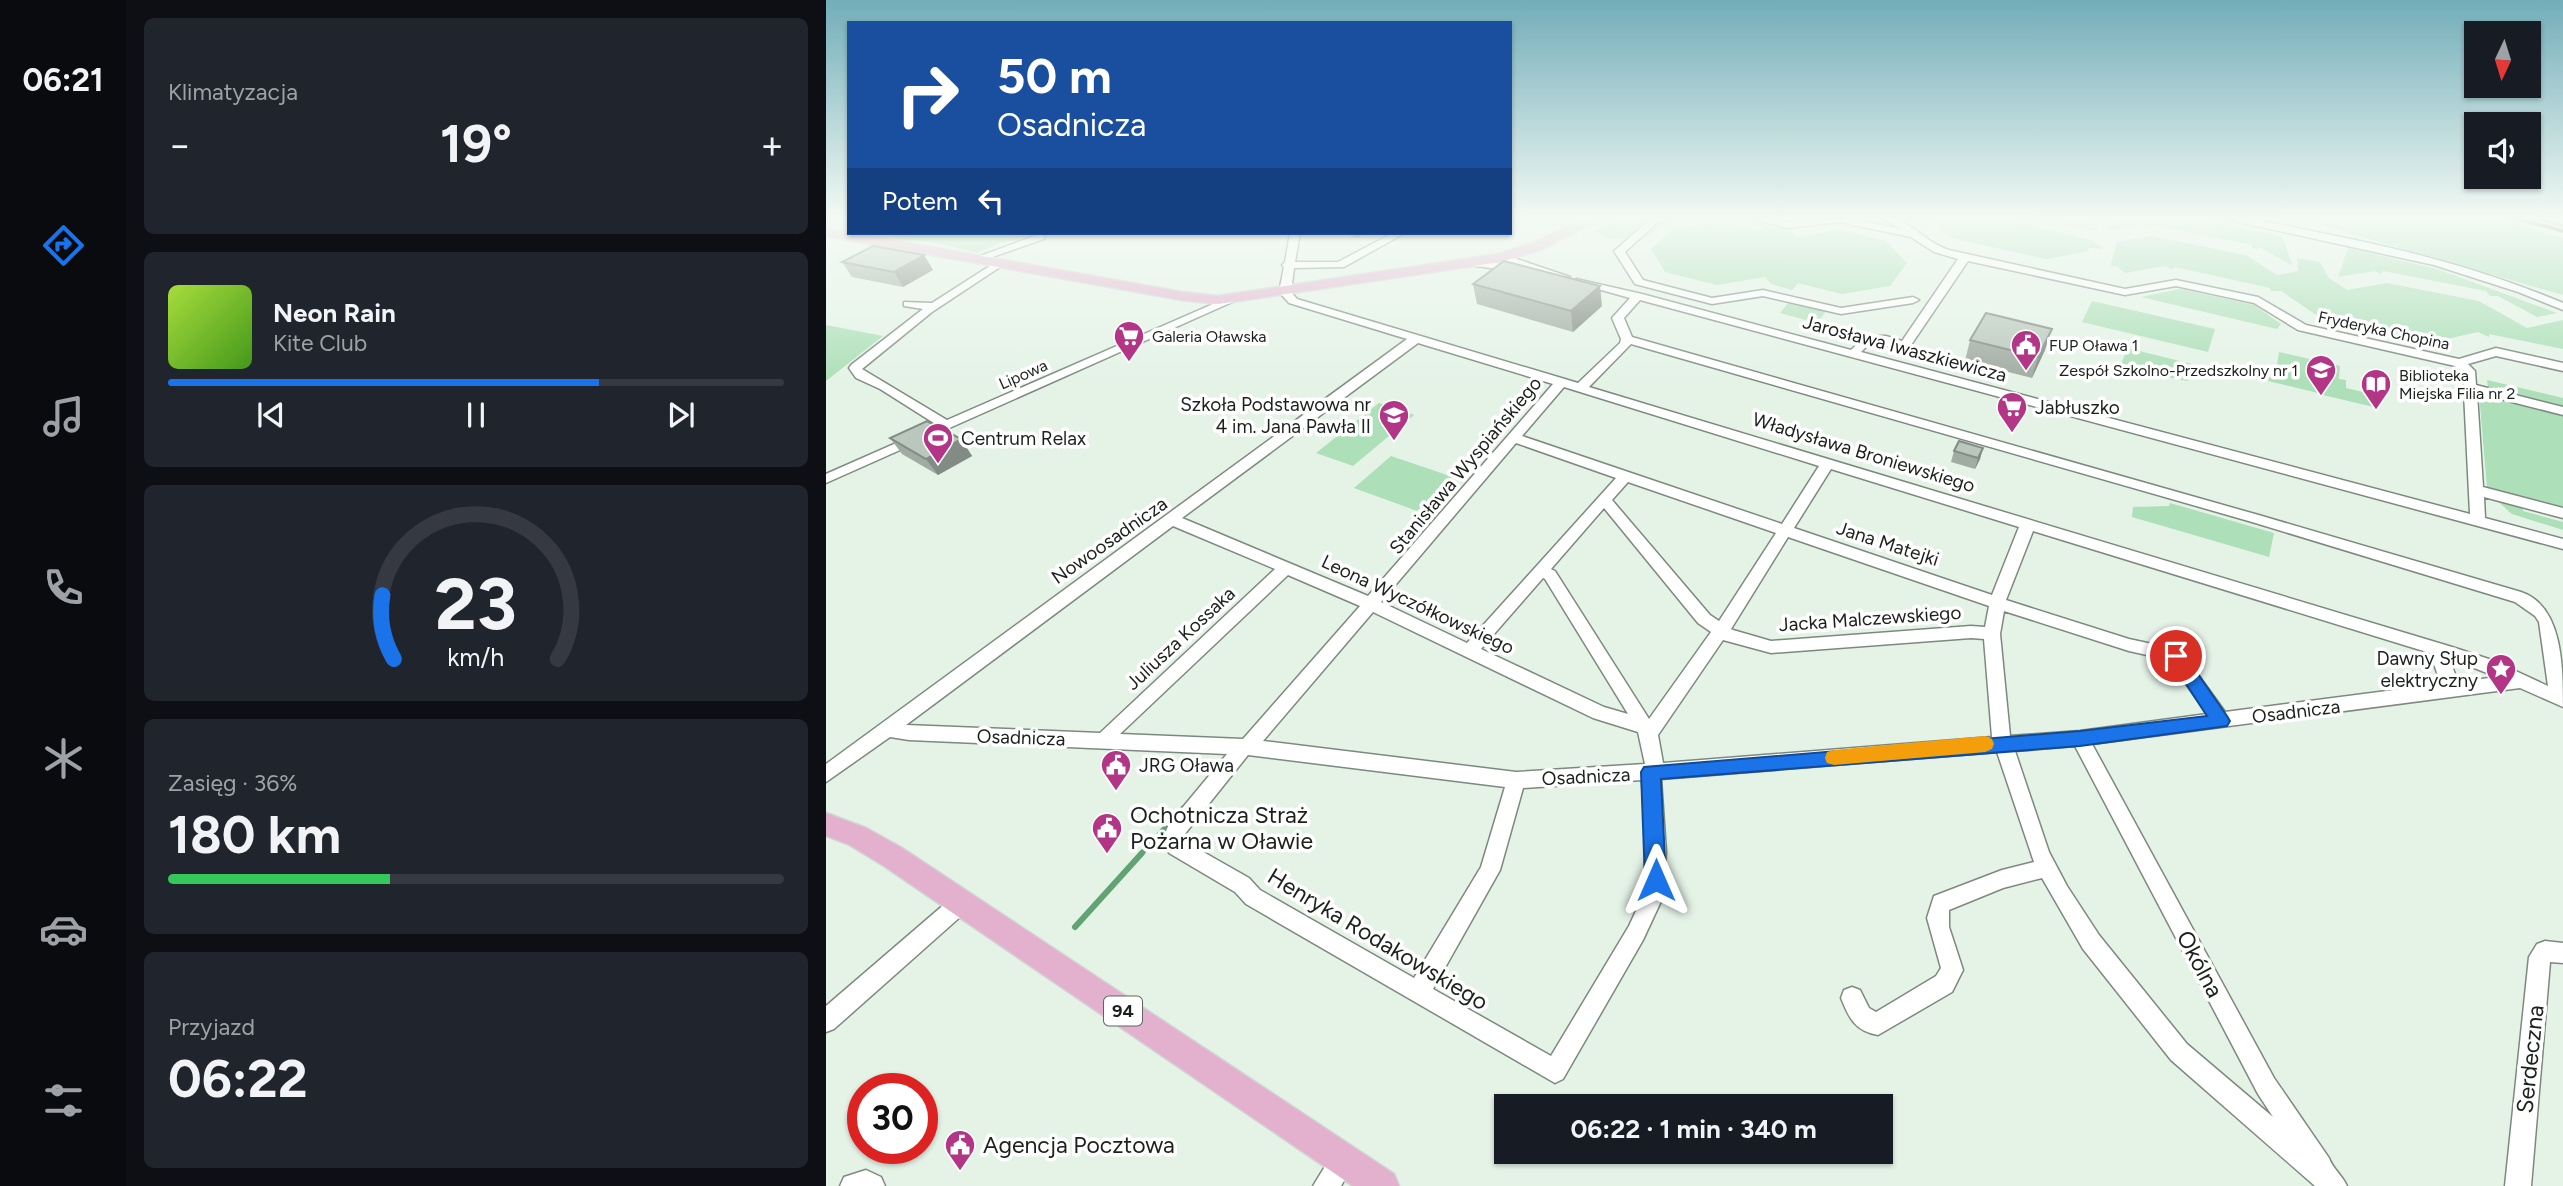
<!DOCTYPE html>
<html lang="pl">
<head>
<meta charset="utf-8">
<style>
	:root { --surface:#171b24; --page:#20242c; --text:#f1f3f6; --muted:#9ea1a6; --line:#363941; --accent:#1a73e8 }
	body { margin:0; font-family:Figtree,sans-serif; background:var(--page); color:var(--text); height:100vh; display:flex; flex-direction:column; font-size:26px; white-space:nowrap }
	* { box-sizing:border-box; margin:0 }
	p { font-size:23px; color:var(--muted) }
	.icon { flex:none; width:38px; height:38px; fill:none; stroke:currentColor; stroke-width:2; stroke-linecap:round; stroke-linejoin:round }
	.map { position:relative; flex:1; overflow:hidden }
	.drawer { display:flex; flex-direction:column; gap:18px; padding:18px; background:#0d0f14; width:700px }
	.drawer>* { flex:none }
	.hud { position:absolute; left:21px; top:21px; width:665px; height:214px; border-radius:0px; box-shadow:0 2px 5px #0004; background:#1a4fa0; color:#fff; overflow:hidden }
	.needle { width:46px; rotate:184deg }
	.fabs { position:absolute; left:1638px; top:21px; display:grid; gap:14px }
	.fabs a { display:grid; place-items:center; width:77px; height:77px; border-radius:0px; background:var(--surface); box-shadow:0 2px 5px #0004; font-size:35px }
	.speed { position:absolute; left:21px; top:1073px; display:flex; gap:14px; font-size:35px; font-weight:700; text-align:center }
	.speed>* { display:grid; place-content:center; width:91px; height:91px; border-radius:50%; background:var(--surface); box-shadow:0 2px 5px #0004; line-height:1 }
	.speed .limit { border:10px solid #d22; background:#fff; color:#111 }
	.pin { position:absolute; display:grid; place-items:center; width:60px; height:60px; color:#fff; margin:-30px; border:4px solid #fff; border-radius:50%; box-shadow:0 2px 7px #0007 }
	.me { position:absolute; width:77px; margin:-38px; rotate:0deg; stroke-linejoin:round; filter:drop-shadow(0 0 5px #0008) }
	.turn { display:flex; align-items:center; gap:24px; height:147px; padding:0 35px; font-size:32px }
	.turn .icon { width:91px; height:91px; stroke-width:2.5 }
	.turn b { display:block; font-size:49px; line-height:60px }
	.then { display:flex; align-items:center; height:66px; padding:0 35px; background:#0003; gap:14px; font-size:26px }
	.big { font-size:52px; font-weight:700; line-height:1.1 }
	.drawer .card { flex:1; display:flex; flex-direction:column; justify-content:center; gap:10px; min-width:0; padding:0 24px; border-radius:10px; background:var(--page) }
	.drawer .dial { align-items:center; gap:0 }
	.dial svg { height:182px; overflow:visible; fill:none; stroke:var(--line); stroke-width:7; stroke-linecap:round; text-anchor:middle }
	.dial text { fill:var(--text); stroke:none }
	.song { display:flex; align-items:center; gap:21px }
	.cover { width:84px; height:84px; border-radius:10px; background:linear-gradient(135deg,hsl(80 70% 55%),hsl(100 70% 35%)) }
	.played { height:7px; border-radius:4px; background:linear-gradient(90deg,var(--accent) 70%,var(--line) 70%) }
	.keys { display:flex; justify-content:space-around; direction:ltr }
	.heat { display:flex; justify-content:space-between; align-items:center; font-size:38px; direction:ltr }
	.charge { height:10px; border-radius:5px; background:linear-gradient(90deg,#34c759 36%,var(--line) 0) }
	.trip { position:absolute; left:668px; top:1094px; width:399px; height:70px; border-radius:0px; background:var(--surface); box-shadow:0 2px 5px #0004; font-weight:700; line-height:70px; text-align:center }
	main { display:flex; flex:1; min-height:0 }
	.tabs { display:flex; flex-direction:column; width:126px; justify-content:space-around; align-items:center; background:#090b0e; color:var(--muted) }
	.tabs .icon { width:49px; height:49px }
	.tabs .on { color:var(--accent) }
	.tabs b { font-size:32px; color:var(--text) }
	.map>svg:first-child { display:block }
</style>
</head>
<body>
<main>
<nav class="tabs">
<b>06:21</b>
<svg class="icon on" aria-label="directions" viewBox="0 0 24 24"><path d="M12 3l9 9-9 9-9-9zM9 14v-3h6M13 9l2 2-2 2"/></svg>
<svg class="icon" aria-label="music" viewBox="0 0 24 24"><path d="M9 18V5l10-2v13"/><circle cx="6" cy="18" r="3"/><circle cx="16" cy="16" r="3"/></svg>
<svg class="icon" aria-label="phone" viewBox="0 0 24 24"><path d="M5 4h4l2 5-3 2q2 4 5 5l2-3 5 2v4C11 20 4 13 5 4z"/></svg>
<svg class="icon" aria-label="climate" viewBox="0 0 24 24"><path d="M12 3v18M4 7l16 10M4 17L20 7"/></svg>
<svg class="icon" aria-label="car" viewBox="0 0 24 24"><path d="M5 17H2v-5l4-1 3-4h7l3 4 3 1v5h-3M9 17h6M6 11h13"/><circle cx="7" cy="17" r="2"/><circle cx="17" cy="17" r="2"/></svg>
<svg class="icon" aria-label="filters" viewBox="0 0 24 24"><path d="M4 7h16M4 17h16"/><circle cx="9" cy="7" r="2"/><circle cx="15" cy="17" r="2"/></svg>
</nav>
<section class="drawer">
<div class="card"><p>Klimatyzacja</p>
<div class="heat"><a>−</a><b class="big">19°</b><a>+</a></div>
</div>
<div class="card">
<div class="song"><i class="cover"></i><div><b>Neon Rain</b><p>Kite Club</p></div></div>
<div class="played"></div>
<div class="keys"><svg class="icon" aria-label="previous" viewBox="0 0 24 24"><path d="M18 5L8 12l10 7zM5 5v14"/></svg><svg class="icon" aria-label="pause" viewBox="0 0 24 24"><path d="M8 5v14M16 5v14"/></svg><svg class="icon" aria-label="next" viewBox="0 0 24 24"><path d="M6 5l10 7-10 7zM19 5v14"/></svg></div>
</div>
<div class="card dial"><svg viewBox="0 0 100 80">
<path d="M14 69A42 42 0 1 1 86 69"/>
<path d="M14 69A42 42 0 0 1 9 41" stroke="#1a73e8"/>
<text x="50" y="56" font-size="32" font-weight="700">23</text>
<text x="50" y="72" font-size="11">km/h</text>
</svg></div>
<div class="card"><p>Zasięg · 36%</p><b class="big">180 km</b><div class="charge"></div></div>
<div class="card"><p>Przyjazd</p><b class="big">06:22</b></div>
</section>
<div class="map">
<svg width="1737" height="1186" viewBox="0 0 1737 1186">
	<rect width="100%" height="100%" fill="#e5f3e7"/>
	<g fill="#addfb8">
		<polygon points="802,217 885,217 837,225 822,237 785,239 767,231"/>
		<polygon points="900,217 946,217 939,226 965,231 970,237 1014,230 1060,241 1081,263 1064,286 1016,294 972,283 966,290 945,284 939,277 891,285 839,272 825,249 848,229 893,222 933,231 938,226"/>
		<polygon points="1131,217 1166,217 1266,240 1277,249 1264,248 1260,252 1220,259 1125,238 1104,219"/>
		<polygon points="1200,217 1260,217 1273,230 1267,231"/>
		<polygon points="1290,217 1358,217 1456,236 1467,266 1435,248 1426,249 1426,245 1327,225 1325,228 1318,224 1279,231"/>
		<polygon points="1467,217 1661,217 1737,238 1737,295"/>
		<polygon points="71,233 218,233 175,243 151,253 111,243 71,239 68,237"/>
		<polygon points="1325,236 1420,255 1451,275 1472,271 1471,258 1494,262 1503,278 1521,290 1561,283 1653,301 1701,328 1737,320 1737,349 1663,334 1663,337 1652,332 1607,342 1495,318 1455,291 1445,291 1444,288 1348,267 1347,270 1339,266 1299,273 1290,266 1284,267 1291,242"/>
		<polygon points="1522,248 1611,269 1731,313 1711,317 1672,296 1664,296 1660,291 1557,271 1555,274 1548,271 1512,277"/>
		<polygon points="1354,289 1428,305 1455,324 1451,329 1315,297"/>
		<polygon points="964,301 1001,310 991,323 954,313"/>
		<polygon points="1266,301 1389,329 1382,352 1256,322"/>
		<polygon points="0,325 57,336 0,381"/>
		<polygon points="1301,348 1366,364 1362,381 1299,369 1299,366 1295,365"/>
		<polygon points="1453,352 1497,362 1492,393 1442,381 1443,377 1449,378"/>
		<polygon points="1503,363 1514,366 1513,379 1520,380 1520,388 1558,397 1558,400 1549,398 1548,407 1497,395"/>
		<polygon points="1661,380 1737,398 1737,406 1662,388"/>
		<polygon points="1653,393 1737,414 1737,509 1661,488"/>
		<polygon points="553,403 588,415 527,466 490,453"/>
		<polygon points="565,456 627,477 591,511 528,488"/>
		<polygon points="1669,499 1696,505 1697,511 1737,522 1737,530 1686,514"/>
		<polygon points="1344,503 1448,533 1443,557 1306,517 1307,507 1343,506"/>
	</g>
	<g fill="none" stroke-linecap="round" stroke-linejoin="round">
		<polyline stroke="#61a372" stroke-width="3.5" points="1705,217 1737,226"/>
		<polyline stroke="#61a372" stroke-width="5" points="315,854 357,808"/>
		<polyline stroke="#61a372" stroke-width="6" points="249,927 316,853"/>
		<g stroke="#7d897f" stroke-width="3">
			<g id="minor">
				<polygon points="844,217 832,222 799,252 817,280 886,298 937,290 1015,308 1087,297 1093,300 1087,303 1015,314 937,296 886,304 809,284 788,251 826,218"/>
				<path d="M922,217H940L961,222L1018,217L1075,229L1054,217C1085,217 1095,241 1123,250L1299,289L1350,280L1432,297L1480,325L1633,359L1670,348L1737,363V371L1670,356L1642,364L1649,371L1650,385L1737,407V415L1651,393L1657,487L1737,508V518L1658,497L1659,518L1737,539V549L814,300L798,318L806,337L1436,516L1695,592C1737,606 1737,668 1737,707L1694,688L1266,744L1448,1078L1503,1158C1507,1169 1516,1175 1521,1186H1489L1345,1060L1257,949L1216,878L1177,888L1123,910V927L1137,970L1126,992L1052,1035C1029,1031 1023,1018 1015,998L1018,990L1026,987L1034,990L1043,1008L1050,1012L1110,976L1115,968L1101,918L1108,896L1176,870L1208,862L1171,752L835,779L840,852L837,897L817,940L737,1079L729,1083L420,904L409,892L343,853L337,838L343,824L401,754L83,740L64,737L0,782V764L581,339L463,303L453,292L458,267L456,265L459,262L464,233H474L469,262H512L567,233H579L518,267L468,268L465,292L471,299L752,383L794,343L795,339L786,318L804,298L750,283V279L816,294L1025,350L1040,336H1060L1076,341L1132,259L1108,252L1085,237L1013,222L961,228ZM1142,261L1299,295L1350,286L1428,303L1472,330L1629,366L1637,372L1644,514L1035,352L1043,344L1083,348ZM592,343L727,384L542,596L356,518ZM805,344L1426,522L1689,602L1709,616L1713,622L1722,686L1666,660L1626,647L763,387ZM738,387L993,466L956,524L696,436ZM690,443L790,478L641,643L555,602ZM1005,469L1193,527L1166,595L968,528ZM802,482L950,533L893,621L884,615L786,500ZM778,508L872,623L885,632L823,719L729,571L725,569ZM347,526L449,569L274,733L80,725ZM1207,531L1604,653L1615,684L1399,712L1354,650L1303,639L1180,600ZM962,537L1163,606L1159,627L1145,626L945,641L907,630L905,629ZM462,575L534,606L417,739L294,734ZM717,578L719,579L802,714L778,707L655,649ZM1178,611L1303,651L1343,660L1381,714L1254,731L1184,736L1174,634ZM547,612L767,718L812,732L819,764L690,772L437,741ZM1145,638L1158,639L1166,737L837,763L832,735L897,640L945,653ZM1623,658L1671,677L1632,682ZM1249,746L1432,1094L1447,1117L1361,1044L1273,935L1241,886L1223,852L1189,751ZM422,755L679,787L655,867L588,978L434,890L423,878L358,841V835ZM816,780L820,852L817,896L803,926L725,1056L607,989L674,870L697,788Z"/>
				<path d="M1389,217C1425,217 1460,226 1495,233C1578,249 1659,270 1737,303V310L1692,292L1608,265Z"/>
				<polygon points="214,234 219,237 218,239 155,261 146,259"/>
				<polygon points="677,257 685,257 744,277 735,279 677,261"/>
				<polygon points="173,260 178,263 177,265 106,312 36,369 121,420 403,297 413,299 0,483 0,474 111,425 54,389 30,378 23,368 25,365 97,309 78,306 78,302 106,303"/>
				<polygon points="648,260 691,266 696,269 691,272 644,265 643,263"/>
				<polygon points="135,893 142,896 145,903 142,910 8,1029 0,1032 0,1006 128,896"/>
				<polygon points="1719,941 1737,943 1737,963 1724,962 1705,1186 1679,1186 1703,957 1711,944"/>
				<polygon points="518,1147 527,1150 530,1159 515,1186 487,1186 509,1150"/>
				<polygon points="40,1170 55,1177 59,1186 14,1186 18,1177"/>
			</g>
		</g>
		<g stroke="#d2d3d2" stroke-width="3">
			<g id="major">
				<polygon points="761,217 778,217 717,249 674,262 392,304 356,300 0,236 0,228 356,292 392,296 672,254 707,243"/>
				<polygon points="0,813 40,828 76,848 568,1174 573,1186 527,1186 58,866 22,844 0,836"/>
			</g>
		</g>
		<use href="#minor" fill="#fff" fill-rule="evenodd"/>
		<use href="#major" fill="#e3b1ce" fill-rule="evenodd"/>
		<polyline stroke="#434a44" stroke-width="3.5" points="1685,217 1737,231"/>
	</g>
	<g fill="#a0aba2">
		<polygon points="515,233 539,233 531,238"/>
		<polygon points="98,255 107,270 77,287 26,277 16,262"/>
		<polygon points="647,284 776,306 747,332 651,304"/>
		<polygon points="1144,340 1219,350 1206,378 1139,361"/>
		<polygon points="64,438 135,439 146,456 112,475 76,454"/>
		<polygon points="1157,448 1154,459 1149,469 1125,462 1128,451"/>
	</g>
	<g fill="#828b84">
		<polygon points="529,233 539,233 531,238"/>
		<polygon points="98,255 107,270 77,287 68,272"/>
		<polygon points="774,286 776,306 747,332 745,311"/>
		<polygon points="1226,329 1219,350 1206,378 1212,357"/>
		<polygon points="135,439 146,456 112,475 100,459"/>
		<polygon points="1157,448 1154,459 1149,469 1152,458"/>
	</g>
	<g fill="#bac7bc" stroke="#828b84" stroke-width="2">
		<polygon points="47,246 98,255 68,272 16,262"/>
		<polygon points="678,261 774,286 745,311 647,284"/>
		<polygon points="1160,313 1226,329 1212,357 1144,340"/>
		<polygon points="101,421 135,439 100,459 64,438"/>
		<polygon points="1133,441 1157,448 1152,458 1128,451"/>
	</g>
	<linearGradient id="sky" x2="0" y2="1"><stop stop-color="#72adb9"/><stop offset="0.57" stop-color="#f3faf4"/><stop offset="1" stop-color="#f3faf4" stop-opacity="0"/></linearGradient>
	<rect width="1737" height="383" fill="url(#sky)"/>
	<polygon fill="#1a73e8" stroke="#114b97" stroke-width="2" points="1350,650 1356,651 1401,716 1404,721 1401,726 1254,746 835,779 840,880 837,887 830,890 822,887 819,880 815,772 818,767 1254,731 1381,716 1342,656 1344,651"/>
	<polygon fill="#f59e0b" points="1159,736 1166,739 1168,744 1166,749 1159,752 1008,765 1001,763 999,758 1001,752 1008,750"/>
	<defs>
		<g id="supermarket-pin" transform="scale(1.575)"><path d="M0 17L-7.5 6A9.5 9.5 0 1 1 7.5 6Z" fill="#b23586" stroke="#fff"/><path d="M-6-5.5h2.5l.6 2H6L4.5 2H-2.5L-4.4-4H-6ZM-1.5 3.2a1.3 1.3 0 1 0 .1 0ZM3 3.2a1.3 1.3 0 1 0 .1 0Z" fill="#fff"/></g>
		<g id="civic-pin" transform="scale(1.575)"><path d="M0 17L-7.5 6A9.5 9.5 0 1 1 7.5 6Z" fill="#b23586" stroke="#fff"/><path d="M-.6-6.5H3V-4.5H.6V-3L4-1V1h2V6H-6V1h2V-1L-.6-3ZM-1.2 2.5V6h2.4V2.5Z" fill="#fff"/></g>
		<g id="school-pin" transform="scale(1.575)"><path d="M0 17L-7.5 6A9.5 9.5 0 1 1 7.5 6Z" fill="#b23586" stroke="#fff"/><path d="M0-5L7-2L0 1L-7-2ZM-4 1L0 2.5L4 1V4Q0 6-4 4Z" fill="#fff"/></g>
		<g id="library-pin" transform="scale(1.575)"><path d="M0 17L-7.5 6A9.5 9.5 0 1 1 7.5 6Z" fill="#b23586" stroke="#fff"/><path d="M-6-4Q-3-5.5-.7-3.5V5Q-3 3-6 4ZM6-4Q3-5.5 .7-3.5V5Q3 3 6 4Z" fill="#fff"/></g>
		<g id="stadium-pin" transform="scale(1.575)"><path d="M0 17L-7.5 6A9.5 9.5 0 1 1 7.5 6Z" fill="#b23586" stroke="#fff"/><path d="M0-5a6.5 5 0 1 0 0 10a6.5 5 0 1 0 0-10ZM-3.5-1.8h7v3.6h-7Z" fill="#fff"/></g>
		<g id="sight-pin" transform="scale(1.575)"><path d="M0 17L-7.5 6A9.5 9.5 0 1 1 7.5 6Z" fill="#b23586" stroke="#fff"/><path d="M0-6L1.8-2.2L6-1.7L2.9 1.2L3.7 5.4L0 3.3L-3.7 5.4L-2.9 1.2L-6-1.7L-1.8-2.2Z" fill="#fff"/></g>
	</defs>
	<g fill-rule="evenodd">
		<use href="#supermarket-pin" x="303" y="336"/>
		<use href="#civic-pin" x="1200" y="345"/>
		<use href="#school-pin" x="1495" y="370"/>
		<use href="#library-pin" x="1550" y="384"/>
		<use href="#supermarket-pin" x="1186" y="407"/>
		<use href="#school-pin" x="568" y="415"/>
		<use href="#stadium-pin" x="112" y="438"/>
		<use href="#sight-pin" x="1675" y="669"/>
		<use href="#civic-pin" x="290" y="765"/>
		<use href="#civic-pin" x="281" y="828"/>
		<use href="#civic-pin" x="134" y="1145"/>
	</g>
	<g text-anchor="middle" stroke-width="7" stroke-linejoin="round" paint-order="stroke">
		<g font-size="16" fill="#1c211d" stroke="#fff">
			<text transform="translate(1558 330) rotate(12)" y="6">Fryderyka Chopina</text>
			<text transform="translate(197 374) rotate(-24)" y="6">Lipowa</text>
		</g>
		<g font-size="16" fill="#1c211d" stroke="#fff" text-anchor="start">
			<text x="326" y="342">Galeria Oławska</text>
			<text x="1223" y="351">FUP Oława 1</text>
			<text x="1472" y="376" text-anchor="end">Zespół Szkolno-Przedszkolny nr 1</text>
			<text x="1573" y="381">Biblioteka<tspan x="1573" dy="18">Miejska Filia nr 2</tspan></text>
		</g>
		<rect fill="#fff" stroke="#606461" stroke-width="2" x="278" y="996.5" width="38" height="29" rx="5"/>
		<g font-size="18" font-weight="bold" fill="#1c211d">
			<text x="297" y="1017">94</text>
		</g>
		<g font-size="19" fill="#1c211d" stroke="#fff">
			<text transform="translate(1079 348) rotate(15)" y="7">Jarosława Iwaszkiewicza</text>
			<text transform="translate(1038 452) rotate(17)" y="7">Władysława Broniewskiego</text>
			<text transform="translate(639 465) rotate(-50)" y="7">Stanisława Wyspiańskiego</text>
			<text transform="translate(283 540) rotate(-35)" y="7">Nowoosadnicza</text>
			<text transform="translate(1062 543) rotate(18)" y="7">Jana Matejki</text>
			<text transform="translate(592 604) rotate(25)" y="7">Leona Wyczółkowskiego</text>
			<text transform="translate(1044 618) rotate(-4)" y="7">Jacka Malczewskiego</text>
			<text transform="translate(354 638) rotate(-43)" y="7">Juliusza Kossaka</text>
			<text transform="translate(1470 711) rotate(-7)" y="7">Osadnicza</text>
			<text transform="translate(195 737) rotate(2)" y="7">Osadnicza</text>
			<text transform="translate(760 776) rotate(-3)" y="7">Osadnicza</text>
		</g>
		<g font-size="19" fill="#1c211d" stroke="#fff" text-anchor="start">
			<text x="545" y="411" text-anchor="end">Szkoła Podstawowa nr<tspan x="545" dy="22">4 im. Jana Pawła II</tspan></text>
			<text x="1209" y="414">Jabłuszko</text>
			<text x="135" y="445">Centrum Relax</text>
			<text x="1652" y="665" text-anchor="end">Dawny Słup<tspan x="1652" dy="22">elektryczny</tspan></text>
			<text x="313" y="772">JRG Oława</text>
		</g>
		<g font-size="23" fill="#1c211d" stroke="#fff" text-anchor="start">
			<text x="304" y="823">Ochotnicza Straż<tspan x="304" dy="26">Pożarna w Oławie</tspan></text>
			<text x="157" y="1153">Agencja Pocztowa</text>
		</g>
		<g font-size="23" fill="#1c211d" stroke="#fff">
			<text transform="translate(552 939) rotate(31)" y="8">Henryka Rodakowskiego</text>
			<text transform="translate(1374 964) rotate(62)" y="8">Okólna</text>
			<text transform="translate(1704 1059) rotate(-84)" y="8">Serdeczna</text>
		</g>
	</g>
</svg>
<div class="fabs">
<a><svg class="needle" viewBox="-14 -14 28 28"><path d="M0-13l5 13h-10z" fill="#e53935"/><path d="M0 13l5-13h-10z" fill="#9ea1a6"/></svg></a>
<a><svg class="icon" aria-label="sound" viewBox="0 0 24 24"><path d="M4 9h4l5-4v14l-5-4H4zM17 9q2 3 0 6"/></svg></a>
</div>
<div class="speed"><div class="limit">30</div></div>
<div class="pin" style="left:1350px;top:656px;background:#d93025"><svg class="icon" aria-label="arrive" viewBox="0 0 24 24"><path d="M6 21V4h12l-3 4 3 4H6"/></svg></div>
<svg class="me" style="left:830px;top:880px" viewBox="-20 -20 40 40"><path d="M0-17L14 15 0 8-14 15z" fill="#1a73e8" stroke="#fff" stroke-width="4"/></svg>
<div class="trip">06:22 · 1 min · 340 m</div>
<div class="hud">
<div class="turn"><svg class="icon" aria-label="right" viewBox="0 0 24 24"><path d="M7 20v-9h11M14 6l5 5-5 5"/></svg><div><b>50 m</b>Osadnicza</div></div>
<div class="then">Potem<svg class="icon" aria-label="left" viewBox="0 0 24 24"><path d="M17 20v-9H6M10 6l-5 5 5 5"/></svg></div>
</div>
</div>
</main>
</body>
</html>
